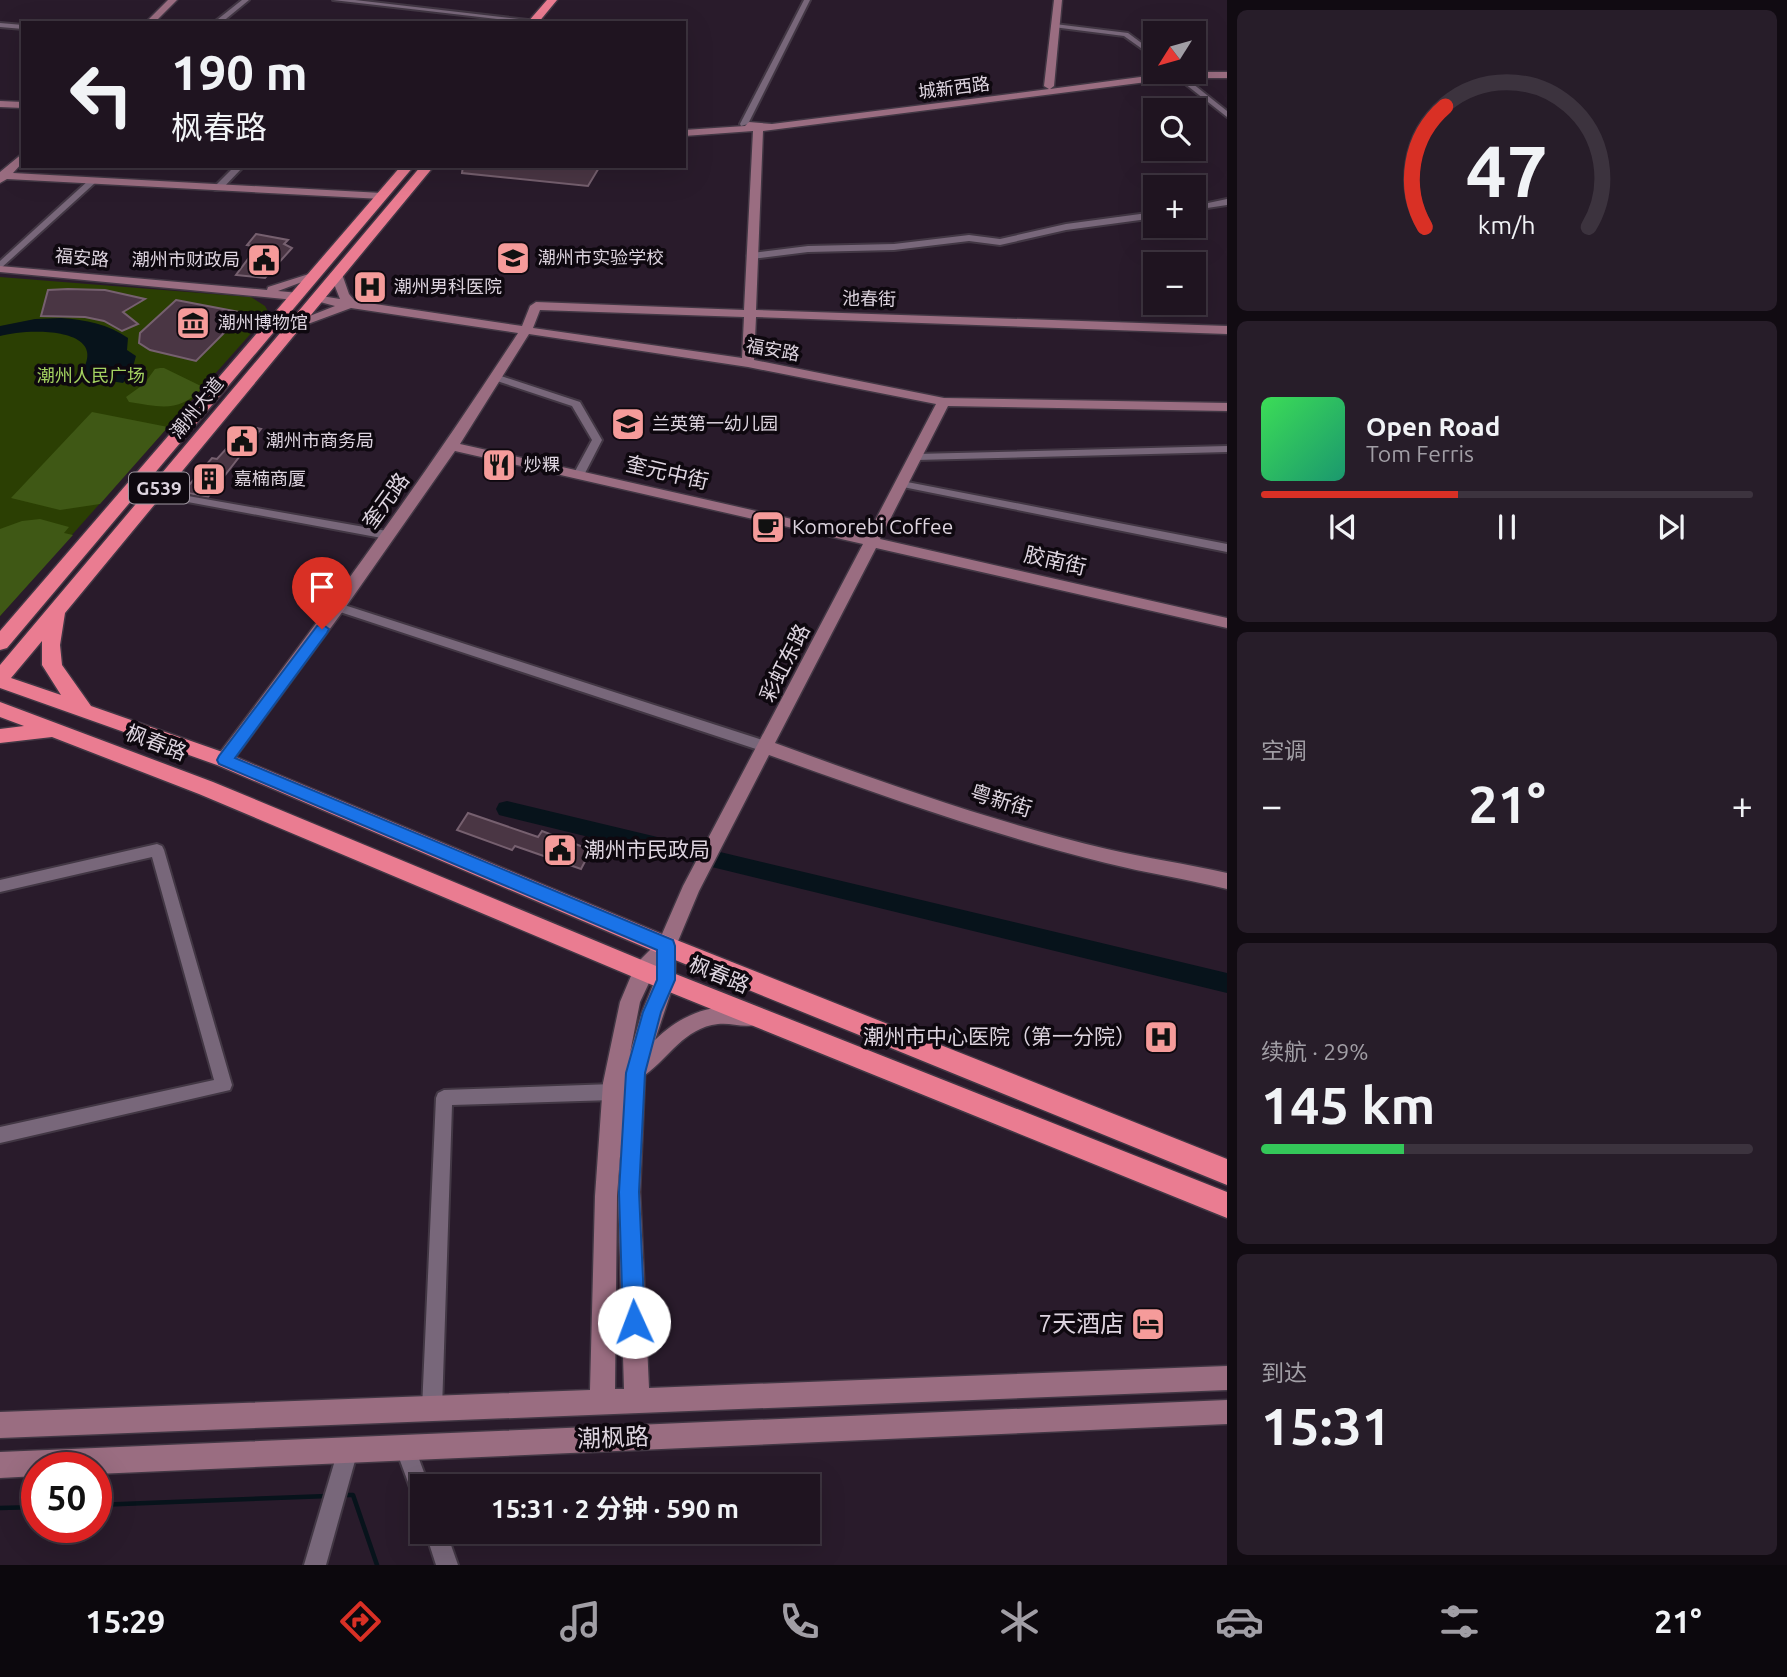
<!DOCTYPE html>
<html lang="zh">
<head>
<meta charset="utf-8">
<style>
	:root { --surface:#1f1420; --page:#271d29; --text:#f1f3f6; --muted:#a19ea5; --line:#3c333e; --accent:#d93025 }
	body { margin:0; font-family:Ubuntu,"Noto Sans SC",sans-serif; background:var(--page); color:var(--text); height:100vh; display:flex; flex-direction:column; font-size:26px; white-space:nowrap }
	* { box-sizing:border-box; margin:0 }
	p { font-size:23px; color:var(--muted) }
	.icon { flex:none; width:38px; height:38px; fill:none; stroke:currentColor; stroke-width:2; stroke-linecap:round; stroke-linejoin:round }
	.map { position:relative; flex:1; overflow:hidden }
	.details { display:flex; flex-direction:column; gap:10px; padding:10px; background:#110b12; width:560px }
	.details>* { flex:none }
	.hud { position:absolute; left:21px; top:21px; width:665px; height:147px; border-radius:0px; box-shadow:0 7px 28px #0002,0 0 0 2px var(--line); background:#1f1420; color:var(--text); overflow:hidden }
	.needle { width:46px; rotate:233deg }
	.fabs { position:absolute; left:1143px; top:21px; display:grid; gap:14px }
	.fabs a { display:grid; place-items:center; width:63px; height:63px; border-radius:0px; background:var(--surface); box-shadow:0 7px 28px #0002,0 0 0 2px var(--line); font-size:35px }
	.speed { position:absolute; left:21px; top:1452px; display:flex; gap:14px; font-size:35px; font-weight:700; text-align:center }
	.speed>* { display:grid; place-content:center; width:91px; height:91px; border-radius:50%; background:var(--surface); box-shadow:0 7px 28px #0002,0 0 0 2px var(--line); line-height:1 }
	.speed .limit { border:10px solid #d22; background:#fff; color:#111 }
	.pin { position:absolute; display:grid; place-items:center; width:60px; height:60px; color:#fff; margin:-72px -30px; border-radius:50% 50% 50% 0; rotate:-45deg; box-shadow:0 0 7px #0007 }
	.pin .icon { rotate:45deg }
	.me { position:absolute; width:77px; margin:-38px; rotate:358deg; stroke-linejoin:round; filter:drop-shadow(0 0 5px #0008) }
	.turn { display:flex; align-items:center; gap:24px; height:147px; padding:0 35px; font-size:32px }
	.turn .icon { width:91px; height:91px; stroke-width:2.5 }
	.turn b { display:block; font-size:49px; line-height:60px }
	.big { font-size:52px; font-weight:700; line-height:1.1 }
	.details .widget { flex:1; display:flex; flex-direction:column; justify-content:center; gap:10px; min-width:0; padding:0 24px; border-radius:10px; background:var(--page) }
	.details .dial { align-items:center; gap:0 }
	.dial svg { height:182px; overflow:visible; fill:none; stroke:var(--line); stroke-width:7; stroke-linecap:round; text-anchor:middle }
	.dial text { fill:var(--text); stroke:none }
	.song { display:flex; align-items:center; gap:21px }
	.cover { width:84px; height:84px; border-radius:10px; background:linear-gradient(135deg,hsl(130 70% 55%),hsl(160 70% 35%)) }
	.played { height:7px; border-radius:4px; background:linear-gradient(90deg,var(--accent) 40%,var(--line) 40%) }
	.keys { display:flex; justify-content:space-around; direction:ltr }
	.heat { display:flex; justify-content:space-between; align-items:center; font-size:38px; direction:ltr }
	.charge { height:10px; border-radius:5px; background:linear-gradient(90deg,#34c759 29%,var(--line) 0) }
	.trip { position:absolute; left:410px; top:1474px; width:410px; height:70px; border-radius:0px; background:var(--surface); box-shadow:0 7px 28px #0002,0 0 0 2px var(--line); font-weight:700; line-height:70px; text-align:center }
	.tab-bar { display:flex; height:112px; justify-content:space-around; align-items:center; background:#0c080d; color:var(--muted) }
	.tab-bar .icon { width:49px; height:49px }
	.tab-bar .selected { color:var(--accent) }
	.tab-bar b { font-size:32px; color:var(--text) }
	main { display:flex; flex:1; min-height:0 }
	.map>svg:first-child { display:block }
</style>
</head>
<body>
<main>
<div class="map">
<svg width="1227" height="1565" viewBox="0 0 1227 1565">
	<rect width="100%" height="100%" fill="#291b2b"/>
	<polygon fill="#2b3f03" points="0,277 251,297 265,306 269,313 0,616"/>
	<g fill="#3f5815">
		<path d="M160,368H164L203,387C180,413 161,407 129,402L126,397L144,384L155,369Z"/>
		<polygon points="92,412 168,427 100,504 60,510 11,498"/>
		<polygon points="40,519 69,527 64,533 73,535 0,616 0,529 22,521"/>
	</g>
	<path fill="#07131b" d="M61,318C86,320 108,324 128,338L127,350L136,356L131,374L123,383L79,376C115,326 27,328 0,336V326L35,319Z"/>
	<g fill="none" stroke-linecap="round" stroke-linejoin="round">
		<g stroke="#07131b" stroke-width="4.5">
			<polyline points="343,1495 353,1495 377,1565"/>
			<polyline points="96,1505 328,1496"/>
			<polyline points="0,1508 37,1507"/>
		</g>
		<polygon fill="#07131b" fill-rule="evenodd" points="507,801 1227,973 1227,993 499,815 496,809 499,803"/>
	</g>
	<g fill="#4a3644" stroke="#76606f" stroke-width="2">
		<polygon points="463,166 600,166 588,186 462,173"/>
		<polygon points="256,234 288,240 284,244 292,248 265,278 236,275 257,247 247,245"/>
		<polygon points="68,289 105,290 145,299 123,312 138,324 122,331 104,321 85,317 41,316 48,290"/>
		<polygon points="176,300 244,313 196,361 150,350 139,343 140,333"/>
		<polygon points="247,426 261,429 208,497 183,492 212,458 217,459"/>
		<polygon points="468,813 538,837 542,831 591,850 581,869 515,846 512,850 457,830"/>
	</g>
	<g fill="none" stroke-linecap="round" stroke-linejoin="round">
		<g stroke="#423744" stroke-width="4">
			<g id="street">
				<polygon points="242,0 249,0 221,23 213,23"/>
				<polygon points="333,0 355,0 537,21 531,23"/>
				<polygon points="804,0 810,0 748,124 741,126 740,124"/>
				<polygon points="0,23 23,25 23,29 0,27"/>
				<polygon points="1055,24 1128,33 1155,53 1155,58 1124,36 1053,27"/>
				<polygon points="1170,72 1178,72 1227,111 1227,117"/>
				<polygon points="235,166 244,166 221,190 215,190 215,186"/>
				<polygon points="89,180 96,182 0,269 0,261"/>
				<polygon points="1227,199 1227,205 1194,210 1194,206"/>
				<polygon points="1155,212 1155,218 1066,230 1000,245 969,241 894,250 808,252 752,259 747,256 752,253 808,246 894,244 969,235 1000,239 1066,224"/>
				<polygon points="495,374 580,402 602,440 583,477 579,478 573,475 592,440 572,406 491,379 490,377"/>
				<polygon points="1227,446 1227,452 916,460 911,457 916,454"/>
				<polygon points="902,481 1227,544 1227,552 898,486 896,484"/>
				<polygon points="154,490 387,531 393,535 387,539 150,495 150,491"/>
				<polygon points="338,603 772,743 774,747 767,752 762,751 334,610 332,607"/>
				<polygon points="157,844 162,846 164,850 232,1085 230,1090 0,1143 0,1127 214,1080 152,857 0,892 0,880"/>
				<polygon points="613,1084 619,1087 621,1092 619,1097 613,1100 452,1105 442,1409 439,1416 432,1419 425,1416 422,1409 436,1098 438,1093 444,1090"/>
				<polygon points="405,1437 412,1440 429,1486 422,1486 422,1504 415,1501 395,1447 398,1440"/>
				<polygon points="348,1440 355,1443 358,1450 326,1565 304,1565 338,1450 341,1443"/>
				<polygon points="425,1531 446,1531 458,1565 436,1565"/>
			</g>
		</g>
		<g stroke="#423744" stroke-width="3">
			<g id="secondary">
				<polygon points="168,0 177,0 154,23 145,23"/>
				<path d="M1054,0H1062L1054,86L1050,89L1178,72H1227V78H1178L763,131L756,310L1227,326V334L756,317L754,360L944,398L1227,403V411L948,406L880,539L1227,618V628L876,548L775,743C884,783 994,822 1107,849C1146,858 1187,864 1227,873V889C1187,879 1146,873 1106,863C992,835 880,795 769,755L699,891L676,946L675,980L655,1040C681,1014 720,998 757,1012L760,1018L757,1024C744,1029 731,1022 718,1024C684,1028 670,1057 645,1075L640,1192L649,1388L1227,1366V1390L0,1438V1412L590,1390L595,1196L603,1083L620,1002L636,964L659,941L683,886L863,544L455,451L343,611L230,765H218L215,760L218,755C322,617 424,478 518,333L351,308L297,328L287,325L335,306L309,299L315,295L340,299L330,274L336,271L342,274L349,294L355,301L522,326L530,306L536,302L744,310L753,131L684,136V130L745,126L749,122L772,124L1049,89L1044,86ZM540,310L744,317L742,358L533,328ZM529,334L748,367L936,404L867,536L460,444ZM655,970V980L642,1012L630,1053L640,1002ZM621,1143L618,1192L624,1389H615L617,1196Z"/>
				<polygon points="0,101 23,102 23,108 0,107"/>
				<polygon points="23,153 23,162 13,173 382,193 387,196 382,199 7,179 0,183 0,172"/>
				<polygon points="0,266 267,290 268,287 312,273 318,276 278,291 299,293 299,299 295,300 0,272"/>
				<polygon points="1227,1400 1227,1424 96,1474 96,1468 37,1468 37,1476 0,1478 0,1452"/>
			</g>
		</g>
		<g stroke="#423744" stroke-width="3">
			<g id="highway">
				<polygon points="547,0 557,0 538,23 527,23"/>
				<polygon points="401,166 414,166 7,648 0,650 0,631"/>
				<path d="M421,166H434L65,613L60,645L62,665L91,706L231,755L674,939L1227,1159V1185L658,953L217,765L0,688V665ZM42,641V665L61,695L11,678Z"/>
				<polygon points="0,702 213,782 673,973 1227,1192 1227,1218 657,987 199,794 52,737 0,743 0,729 24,726 0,717"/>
			</g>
		</g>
		<use href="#street" fill="#78677a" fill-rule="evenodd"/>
		<use href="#secondary" fill="#9a6d81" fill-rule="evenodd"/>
		<use href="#highway" fill="#ea7c91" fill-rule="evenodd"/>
	</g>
	<polygon fill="#1a73e8" stroke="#114b97" stroke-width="2" points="322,624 329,629 327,633 235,758 673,940 675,946 675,980 661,1012 645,1073 639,1192 645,1322 642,1330 634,1333 626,1330 623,1322 619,1192 626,1073 643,1012 657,980 657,950 219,764 217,760 219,756 317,626"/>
	<defs>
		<g id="school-square" transform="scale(1.75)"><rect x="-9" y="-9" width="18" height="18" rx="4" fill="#f59b9a" stroke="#0e080f"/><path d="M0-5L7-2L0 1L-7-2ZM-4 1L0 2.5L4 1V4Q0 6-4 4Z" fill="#111"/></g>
		<g id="civic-square" transform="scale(1.75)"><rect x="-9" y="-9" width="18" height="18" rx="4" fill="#f59b9a" stroke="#0e080f"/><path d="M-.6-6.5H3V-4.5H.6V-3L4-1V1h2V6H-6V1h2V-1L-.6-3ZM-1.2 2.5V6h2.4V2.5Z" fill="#111"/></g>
		<g id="hospital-square" transform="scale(1.75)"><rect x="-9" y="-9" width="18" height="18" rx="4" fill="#f59b9a" stroke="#0e080f"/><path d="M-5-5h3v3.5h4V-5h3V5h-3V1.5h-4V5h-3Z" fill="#111"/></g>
		<g id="museum-square" transform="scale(1.75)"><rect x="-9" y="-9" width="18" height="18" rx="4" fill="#f59b9a" stroke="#0e080f"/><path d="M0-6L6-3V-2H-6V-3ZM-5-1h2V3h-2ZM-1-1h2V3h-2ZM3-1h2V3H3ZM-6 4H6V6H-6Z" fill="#111"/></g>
		<g id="restaurant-square" transform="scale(1.75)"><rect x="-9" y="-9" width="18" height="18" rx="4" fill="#f59b9a" stroke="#0e080f"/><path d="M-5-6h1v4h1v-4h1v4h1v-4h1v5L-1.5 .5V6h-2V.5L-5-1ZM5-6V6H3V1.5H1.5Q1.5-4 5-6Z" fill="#111"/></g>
		<g id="building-square" transform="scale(1.75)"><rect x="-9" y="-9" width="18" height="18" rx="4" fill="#f59b9a" stroke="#0e080f"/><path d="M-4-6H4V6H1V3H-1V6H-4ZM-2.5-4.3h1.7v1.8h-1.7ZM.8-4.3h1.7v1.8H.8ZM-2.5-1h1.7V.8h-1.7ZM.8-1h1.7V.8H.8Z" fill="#111"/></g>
		<g id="cafe-square" transform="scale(1.75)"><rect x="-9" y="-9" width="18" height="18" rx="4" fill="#f59b9a" stroke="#0e080f"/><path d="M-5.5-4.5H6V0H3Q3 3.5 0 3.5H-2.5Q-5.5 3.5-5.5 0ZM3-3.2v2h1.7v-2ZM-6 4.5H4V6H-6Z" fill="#111"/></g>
		<g id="hotel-square" transform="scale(1.75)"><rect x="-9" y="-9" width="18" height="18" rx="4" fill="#f59b9a" stroke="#0e080f"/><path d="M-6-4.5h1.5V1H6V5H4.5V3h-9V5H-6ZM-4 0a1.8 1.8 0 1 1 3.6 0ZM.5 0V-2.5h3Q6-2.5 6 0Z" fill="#111"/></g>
	</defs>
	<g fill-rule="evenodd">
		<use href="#school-square" x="513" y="258"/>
		<use href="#civic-square" x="264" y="260"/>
		<use href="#hospital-square" x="370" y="287"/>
		<use href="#museum-square" x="193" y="323"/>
		<use href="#school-square" x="628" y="424"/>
		<use href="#civic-square" x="242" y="441"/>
		<use href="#restaurant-square" x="499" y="465"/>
		<use href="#building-square" x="209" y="479"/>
		<use href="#cafe-square" x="768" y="527"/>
		<use href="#civic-square" x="560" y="850"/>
		<use href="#hospital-square" x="1161" y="1037"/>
		<use href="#hotel-square" x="1148" y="1324"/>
	</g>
	<g text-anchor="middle" stroke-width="7" stroke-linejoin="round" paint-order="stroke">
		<g font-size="18" fill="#ddd4df" stroke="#0e080f">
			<text transform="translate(954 88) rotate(-7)" y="6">城新西路</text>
			<text transform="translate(82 258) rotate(5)" y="6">福安路</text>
			<text transform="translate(869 299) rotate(1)" y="6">池春街</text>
			<text transform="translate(773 350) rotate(10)" y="6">福安路</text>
			<text transform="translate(197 408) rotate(-51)" y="6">潮州大道</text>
		</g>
		<g font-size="18" fill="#ddd4df" stroke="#0e080f" text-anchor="start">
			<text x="538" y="264">潮州市实验学校</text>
			<text x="240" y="266" text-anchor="end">潮州市财政局</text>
			<text x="394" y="293">潮州男科医院</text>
			<text x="218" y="329">潮州博物馆</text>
			<text x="652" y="430">兰英第一幼儿园</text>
			<text x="266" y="447">潮州市商务局</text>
			<text x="524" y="471">炒粿</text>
			<text x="234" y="485">嘉楠商厦</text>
		</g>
		<g font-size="18" fill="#a4d261" stroke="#0e080f">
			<text x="91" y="382">潮州人民广场</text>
		</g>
		<rect fill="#0e080f" stroke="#9f97a1" stroke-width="2" x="129" y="472.5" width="60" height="31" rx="5"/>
		<g font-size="19" font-weight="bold" fill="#ddd4df">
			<text x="159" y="495">G539</text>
		</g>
		<g font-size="21" fill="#ddd4df" stroke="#0e080f">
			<text transform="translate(667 473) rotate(13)" y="7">奎元中街</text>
			<text transform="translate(386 501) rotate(-54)" y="7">奎元路</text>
			<text transform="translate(1055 561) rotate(13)" y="7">胶南街</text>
			<text transform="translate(785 663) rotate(-63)" y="7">彩虹东路</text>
			<text transform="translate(156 743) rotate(21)" y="7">枫春路</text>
			<text transform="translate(1001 801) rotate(17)" y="7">粤新街</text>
			<text transform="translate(719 975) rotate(22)" y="7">枫春路</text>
		</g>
		<g font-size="21" fill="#ddd4df" stroke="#0e080f" text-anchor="start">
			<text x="792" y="534">Komorebi Coffee</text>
			<text x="584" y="857">潮州市民政局</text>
			<text x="1136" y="1044" text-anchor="end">潮州市中心医院（第一分院）</text>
		</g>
		<g font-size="24" fill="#ddd4df" stroke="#0e080f" text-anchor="end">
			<text x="1124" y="1332">7天酒店</text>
		</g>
		<g font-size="24" fill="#ddd4df" stroke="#0e080f">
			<text transform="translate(613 1438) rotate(-2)" y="8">潮枫路</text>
		</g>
	</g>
</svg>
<div class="fabs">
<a><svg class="needle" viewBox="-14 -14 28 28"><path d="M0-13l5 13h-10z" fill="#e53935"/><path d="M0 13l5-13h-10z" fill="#a19ea5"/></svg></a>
<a><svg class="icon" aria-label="search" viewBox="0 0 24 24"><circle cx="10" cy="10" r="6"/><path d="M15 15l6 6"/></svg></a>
<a>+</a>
<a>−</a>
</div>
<div class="speed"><div class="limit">50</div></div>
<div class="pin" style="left:322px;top:629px;background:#d93025"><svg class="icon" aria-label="arrive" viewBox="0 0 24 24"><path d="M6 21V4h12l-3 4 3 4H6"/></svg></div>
<svg class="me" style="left:634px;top:1322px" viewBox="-20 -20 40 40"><circle r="19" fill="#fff"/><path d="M0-13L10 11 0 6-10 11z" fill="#1a73e8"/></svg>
<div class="trip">15:31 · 2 分钟 · 590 m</div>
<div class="hud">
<div class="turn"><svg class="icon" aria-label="left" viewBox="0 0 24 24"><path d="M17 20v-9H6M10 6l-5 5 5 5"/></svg><div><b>190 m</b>枫春路</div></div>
</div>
</div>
<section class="details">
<div class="widget dial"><svg viewBox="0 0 100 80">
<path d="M14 69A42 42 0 1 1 86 69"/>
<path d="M14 69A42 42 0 0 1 23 16" stroke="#d93025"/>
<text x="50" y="56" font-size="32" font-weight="700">47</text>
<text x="50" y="72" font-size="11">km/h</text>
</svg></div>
<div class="widget">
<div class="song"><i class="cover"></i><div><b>Open Road</b><p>Tom Ferris</p></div></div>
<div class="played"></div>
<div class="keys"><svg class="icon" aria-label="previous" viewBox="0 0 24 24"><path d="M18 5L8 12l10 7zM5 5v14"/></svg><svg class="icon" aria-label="pause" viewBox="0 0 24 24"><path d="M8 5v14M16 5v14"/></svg><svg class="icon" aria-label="next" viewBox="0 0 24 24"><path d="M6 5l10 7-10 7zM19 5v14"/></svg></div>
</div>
<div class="widget"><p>空调</p>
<div class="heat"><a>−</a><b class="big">21°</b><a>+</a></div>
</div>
<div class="widget"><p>续航 · 29%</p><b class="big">145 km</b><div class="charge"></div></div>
<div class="widget"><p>到达</p><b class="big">15:31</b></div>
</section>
</main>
<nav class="tab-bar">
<b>15:29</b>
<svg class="icon selected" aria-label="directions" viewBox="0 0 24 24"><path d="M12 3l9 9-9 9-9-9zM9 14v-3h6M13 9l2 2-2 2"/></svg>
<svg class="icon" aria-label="music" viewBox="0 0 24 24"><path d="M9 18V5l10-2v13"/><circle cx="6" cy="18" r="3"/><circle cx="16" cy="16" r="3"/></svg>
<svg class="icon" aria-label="phone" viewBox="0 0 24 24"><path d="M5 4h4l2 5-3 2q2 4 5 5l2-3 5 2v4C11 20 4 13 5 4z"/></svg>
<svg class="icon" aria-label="climate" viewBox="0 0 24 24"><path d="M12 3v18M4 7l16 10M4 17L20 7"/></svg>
<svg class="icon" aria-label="car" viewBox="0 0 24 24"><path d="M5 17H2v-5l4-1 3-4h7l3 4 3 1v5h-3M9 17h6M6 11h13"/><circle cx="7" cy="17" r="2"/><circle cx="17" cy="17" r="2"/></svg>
<svg class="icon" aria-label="filters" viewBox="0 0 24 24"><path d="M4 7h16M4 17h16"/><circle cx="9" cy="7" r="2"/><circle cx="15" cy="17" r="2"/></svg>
<b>21°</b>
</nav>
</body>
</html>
